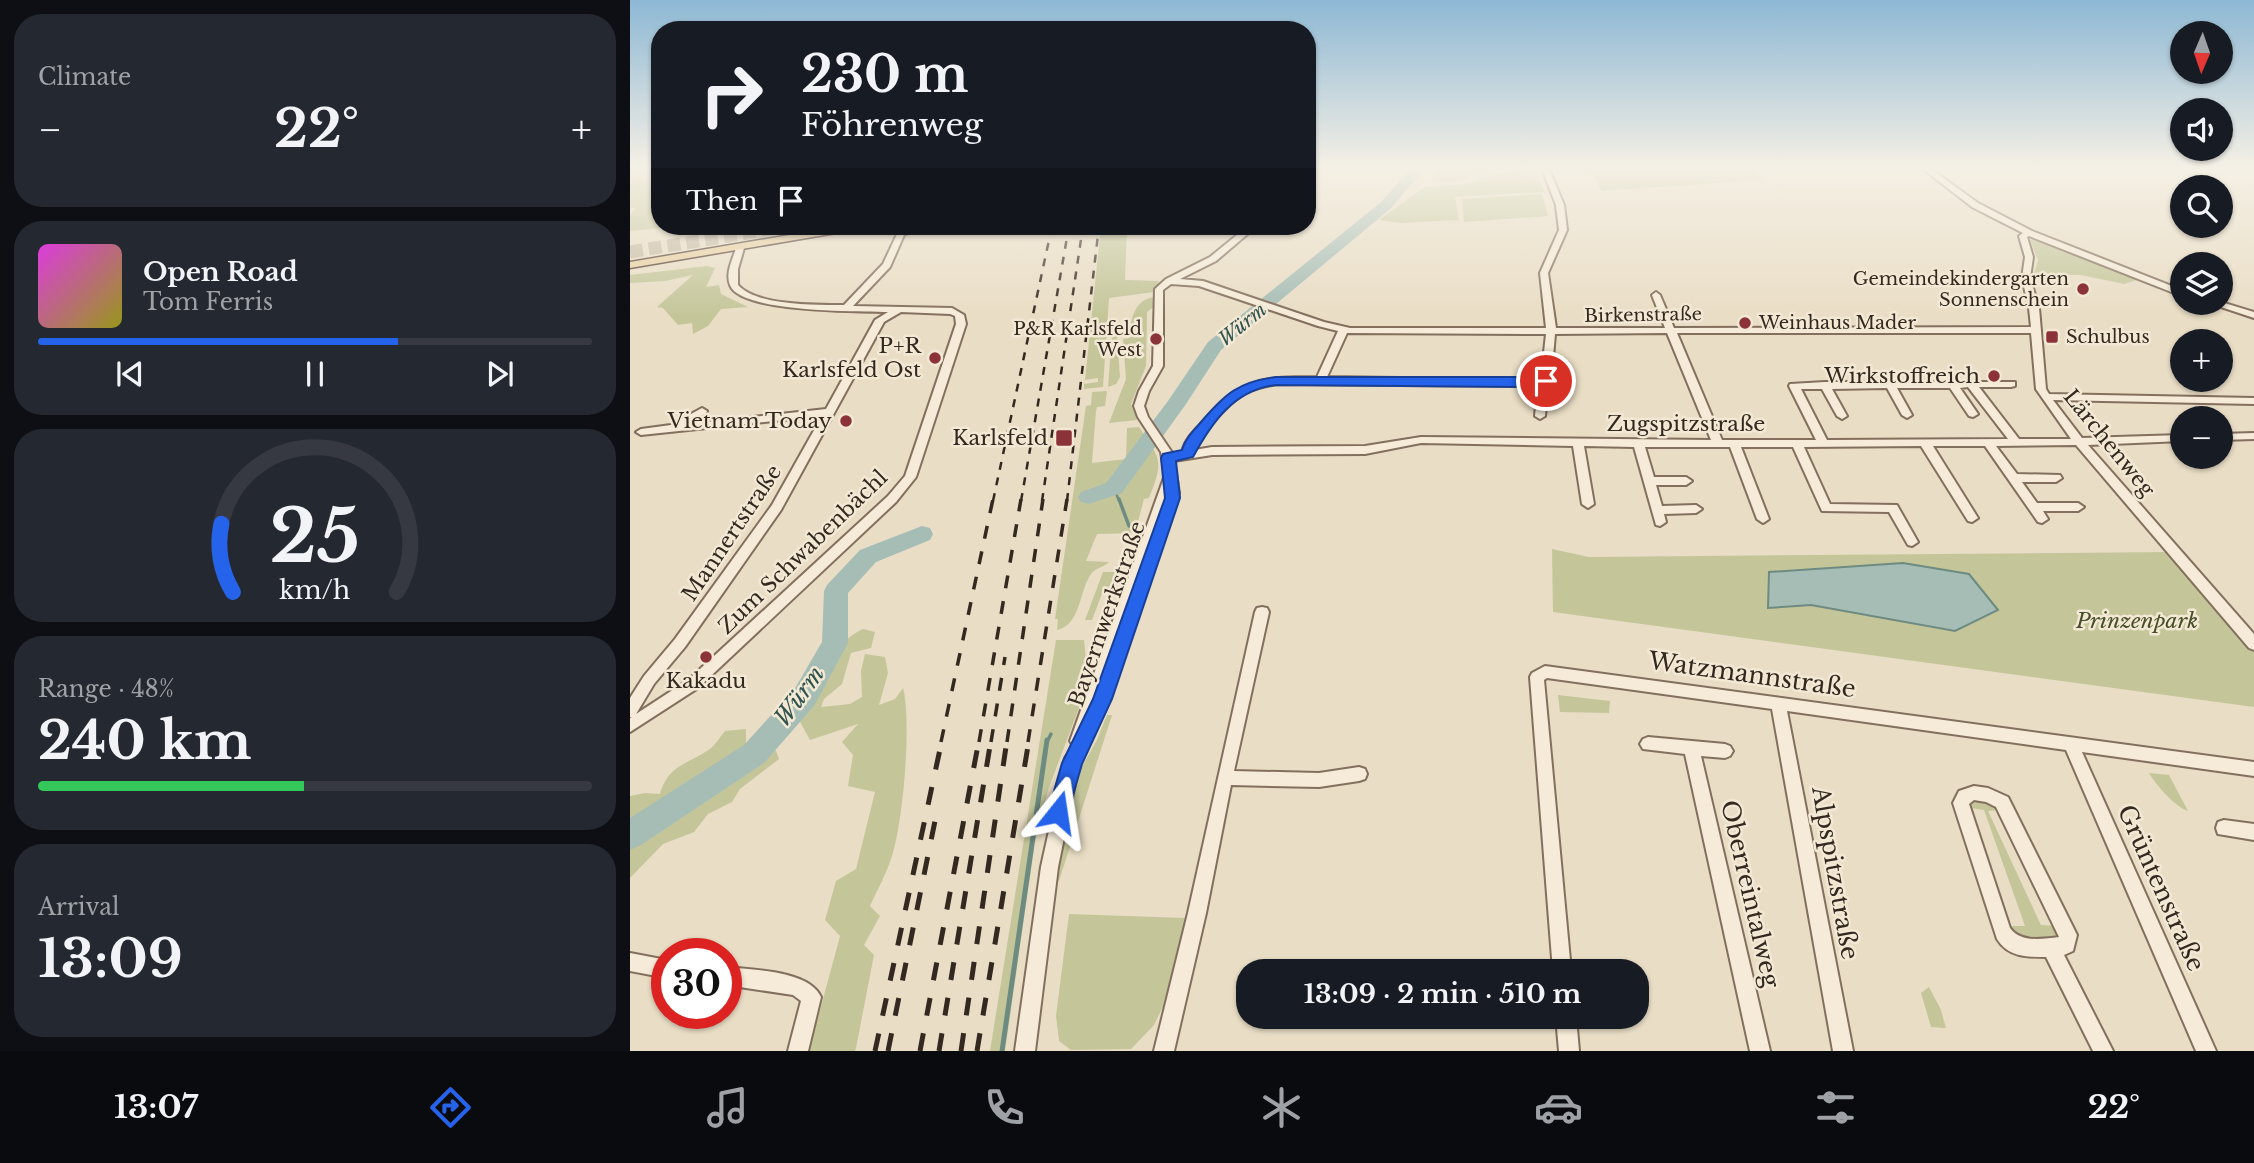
<!DOCTYPE html>
<html lang="en">
<head>
<meta charset="utf-8">
<style>
	:root { --surface:#171b24; --page:#242831; --text:#f1f3f6; --muted:#9ea1a6; --line:#363941; --accent:#2563eb }
	body { margin:0; font-family:"Libre Baskerville",serif; background:var(--page); color:var(--text); height:100vh; display:flex; flex-direction:column; font-size:26px; white-space:nowrap }
	* { box-sizing:border-box; margin:0 }
	p { font-size:23px; color:var(--muted) }
	.icon { flex:none; width:38px; height:38px; fill:none; stroke:currentColor; stroke-width:2; stroke-linecap:round; stroke-linejoin:round }
	.map { position:relative; flex:1; overflow:hidden }
	.details { display:flex; flex-direction:column; gap:14px; padding:14px; background:#0d0f14; width:630px }
	.details>* { flex:none }
	.banner { position:absolute; left:21px; top:21px; width:665px; height:214px; border-radius:28px; box-shadow:0 2px 5px #0004; background:#171b24; color:var(--text); overflow:hidden }
	.needle { width:46px; rotate:182deg }
	.controls { position:absolute; left:1540px; top:21px; display:grid; gap:14px }
	.controls a { display:grid; place-items:center; width:63px; height:63px; border-radius:50%; background:var(--surface); box-shadow:0 2px 5px #0004; font-size:35px }
	.speed { position:absolute; left:21px; top:938px; display:flex; gap:14px; font-size:35px; font-weight:700; text-align:center }
	.speed>* { display:grid; place-content:center; width:91px; height:91px; border-radius:50%; background:var(--surface); box-shadow:0 2px 5px #0004; line-height:1 }
	.speed .limit { border:10px solid #d22; background:#fff; color:#111 }
	.pin { position:absolute; display:grid; place-items:center; width:60px; height:60px; color:#fff; margin:-30px; border:4px solid #fff; border-radius:50%; box-shadow:0 2px 7px #0007 }
	.me { position:absolute; width:77px; margin:-38px; rotate:15deg; stroke-linejoin:round; filter:drop-shadow(0 0 5px #0008) }
	.turn { display:flex; align-items:center; gap:24px; height:147px; padding:0 35px; font-size:32px }
	.turn .icon { width:91px; height:91px; stroke-width:2.5 }
	.turn b { display:block; font-size:49px; line-height:60px }
	.then { display:flex; align-items:center; height:66px; padding:0 35px; background:#0003; gap:14px; font-size:26px }
	.big { font-size:52px; font-weight:700; line-height:1.1 }
	.details .tile { flex:1; display:flex; flex-direction:column; justify-content:center; gap:10px; min-width:0; padding:0 24px; border-radius:28px; background:var(--page) }
	.details .dial { align-items:center; gap:0 }
	.dial svg { height:182px; overflow:visible; fill:none; stroke:var(--line); stroke-width:7; stroke-linecap:round; text-anchor:middle }
	.dial text { fill:var(--text); stroke:none }
	.song { display:flex; align-items:center; gap:21px }
	.cover { width:84px; height:84px; border-radius:10px; background:linear-gradient(135deg,hsl(300 70% 55%),hsl(60 70% 35%)) }
	.played { height:7px; border-radius:4px; background:linear-gradient(90deg,var(--accent) 65%,var(--line) 65%) }
	.keys { display:flex; justify-content:space-around; direction:ltr }
	.heat { display:flex; justify-content:space-between; align-items:center; font-size:38px; direction:ltr }
	.charge { height:10px; border-radius:5px; background:linear-gradient(90deg,#34c759 48%,var(--line) 0) }
	.trip { position:absolute; left:606px; top:959px; width:413px; height:70px; border-radius:28px; background:var(--surface); box-shadow:0 2px 5px #0004; font-weight:700; line-height:70px; text-align:center }
	.tabs { display:flex; height:112px; justify-content:space-around; align-items:center; background:#090b0e; color:var(--muted) }
	.tabs .icon { width:49px; height:49px }
	.tabs .active { color:var(--accent) }
	.tabs b { font-size:32px; color:var(--text) }
	main { display:flex; flex:1; min-height:0 }
	.map>svg:first-child { display:block }
</style>
</head>
<body>
<main>
<section class="details">
<div class="tile"><p>Climate</p>
<div class="heat"><a>−</a><b class="big">22°</b><a>+</a></div>
</div>
<div class="tile">
<div class="song"><i class="cover"></i><div><b>Open Road</b><p>Tom Ferris</p></div></div>
<div class="played"></div>
<div class="keys"><svg class="icon" aria-label="previous" viewBox="0 0 24 24"><path d="M18 5L8 12l10 7zM5 5v14"/></svg><svg class="icon" aria-label="pause" viewBox="0 0 24 24"><path d="M8 5v14M16 5v14"/></svg><svg class="icon" aria-label="next" viewBox="0 0 24 24"><path d="M6 5l10 7-10 7zM19 5v14"/></svg></div>
</div>
<div class="tile dial"><svg viewBox="0 0 100 80">
<path d="M14 69A42 42 0 1 1 86 69"/>
<path d="M14 69A42 42 0 0 1 9 39" stroke="#2563eb"/>
<text x="50" y="56" font-size="32" font-weight="700">25</text>
<text x="50" y="72" font-size="11">km/h</text>
</svg></div>
<div class="tile"><p>Range · 48%</p><b class="big">240 km</b><div class="charge"></div></div>
<div class="tile"><p>Arrival</p><b class="big">13:09</b></div>
</section>
<div class="map">
<svg width="1624" height="1051" viewBox="0 0 1624 1051">
	<rect width="100%" height="100%" fill="#e9ddc5"/>
	<g fill="#c4c69a">
		<polygon points="0,169 30,169 30,226 56,226 0,231 0,216 5,208 0,208"/>
		<polygon points="810,169 867,169 842,174 836,179 826,182 800,182"/>
		<polygon points="901,169 905,171 915,192 825,197 829,220 771,223 749,220 795,187 843,183 853,177"/>
		<polygon points="959,169 1125,169 1133,180 972,191"/>
		<polygon points="912,194 918,216 834,222 832,199"/>
		<polygon points="471,226 497,226 495,280 529,281 524,292 479,298 473,387 454,389 454,384 468,382 468,378 455,380"/>
		<polygon points="1403,239 1411,240 1507,280 1494,284 1451,275 1404,274 1408,260 1400,240"/>
		<polygon points="77,266 85,268 76,287 89,285 91,294 118,307 91,309 78,326 63,334 62,323 48,325 33,308 27,307 63,275 35,281 0,283 0,275"/>
		<path d="M524,297L526,305L517,312L516,366L501,404L507,420L479,423L496,379L493,339L499,338C501,321 503,300 524,297Z"/>
		<polygon points="483,320 486,322 490,377 486,384 478,387"/>
		<path d="M477,391L475,406L467,407L466,411L462,463L496,459L497,428L509,427C531,460 534,460 519,498L514,499L505,533L467,534L456,561L479,562C474,567 465,568 461,574C449,591 451,625 427,630L428,619H425L456,406L461,405L462,392Z"/>
		<polygon points="922,549 959,557 1540,552 1624,652 1624,707 923,612"/>
		<polygon points="473,572 487,572 483,584 473,591 462,620 455,620"/>
		<path d="M233,629L245,632L241,648L221,653L212,684L194,699L191,707L220,704L232,697L231,671L235,654L255,657L258,673L249,705L265,699L273,688C282,722 273,822 262,856C257,873 247,890 240,906L250,916L234,945L244,955L226,1048L225,1051H179L210,936L195,920L206,881L226,869L245,792L218,786L223,755L212,742L228,724L180,740L158,700L167,690L187,689C198,663 207,641 233,629Z"/>
		<polygon points="426,640 454,640 457,672 451,693 452,700 418,790 405,842 375,1051 360,1051"/>
		<polygon points="928,695 980,701 979,713 930,712"/>
		<polygon points="477,715 482,715 429,881 427,881 434,826 445,779 467,740"/>
		<path d="M116,729V753L143,743L149,759L110,789L102,802L78,814L64,832L33,844L0,878V796L15,793L30,794C38,766 55,765 77,751C84,747 90,737 95,731Z"/>
		<path d="M1519,773L1539,775L1558,811C1545,807 1526,785 1519,773Z"/>
		<path d="M1343,801H1353L1370,810L1358,811L1411,925L1426,926V937C1411,947 1388,941 1379,926H1395L1354,810L1340,808Z"/>
		<polygon points="439,914 556,918 538,996 524,1025 501,1049 441,1050 429,1041 426,1016"/>
		<polygon points="1299,987 1311,1010 1316,1028 1301,1027 1291,993"/>
	</g>
	<polygon fill="#a6bdb5" stroke="#6e8b82" stroke-width="2" points="1273,563 1339,574 1368,610 1325,631 1181,605 1138,608 1139,572"/>
	<g fill="none" stroke-linecap="round" stroke-linejoin="round">
		<polyline stroke="#6e8b82" stroke-width="2.5" points="484,488 489,501"/>
		<g stroke="#6e8b82" stroke-width="3.5">
			<polyline points="489,499 499,526"/>
			<polyline points="417,742 421,734"/>
		</g>
		<polyline stroke="#6e8b82" stroke-width="5" points="372,1051 417,740"/>
		<g fill="#a6bdb5" fill-rule="evenodd">
			<polygon points="781,169 795,169 760,209 591,350 556,404 492,493 459,504 451,502 448,497 451,492 476,483 538,401 578,342 750,203"/>
			<polygon points="292,526 300,528 303,534 300,540 246,562 218,593 218,643 184,706 134,763 11,845 0,850 0,818 114,745 164,690 192,642 194,591 197,585 230,550"/>
		</g>
		<polyline stroke="#c5b9a4" stroke-width="13" stroke-dasharray="13 6" stroke-linecap="butt" points="0,252 160,226"/>
		<g stroke="#836f5d" stroke-width="4">
			<g id="minor">
				<polygon points="677,169 682,169 677,173"/>
				<path d="M912,169H919L934,205L937,230L918,273L926,328H1035L1022,295L1026,292L1030,295L1044,328L1401,327L1399,308L1392,278L1395,257L1389,236L1393,233L1342,207L1293,169H1301L1348,203L1402,231L1552,290V296L1549,295L1399,236L1397,237L1403,257L1400,278L1409,308L1416,389L1419,394L1624,398V404L1423,400L1452,438L1552,435V441L1458,445L1624,634V650L1619,648L1446,445L1366,446L1387,474L1430,475L1432,478L1426,482H1392L1407,503H1448L1454,507L1448,511H1413L1418,519L1412,523L1408,522L1355,446H1303L1348,518L1342,522L1338,521L1291,446L1174,447L1200,504L1267,505L1288,542L1282,546L1278,545L1259,512L1192,511L1163,447H1111L1139,519L1133,523L1127,519L1100,447H1015L1024,477H1056L1062,481L1056,485H1026L1032,506L1066,505L1072,509L1066,513L1034,514L1036,522L1030,526L1026,525L1004,447L954,446L964,504L958,508L952,504L943,446L791,443L735,454L582,455L544,461L549,493L480,699L449,764L428,867L405,1051H385L411,867L435,758L443,746L440,741L535,475L531,452L508,417L504,406L509,391L523,366L525,289L536,279L580,257L618,226H627L586,261L550,279L573,281L694,322L720,328H916L910,273L929,230L926,205ZM541,284L569,286L688,326L708,331L687,377C632,377 612,378 574,421C565,430 555,439 552,452L543,454L518,417L514,406L519,391L533,366V290ZM717,333L916,334L911,380L697,377ZM1037,333L1081,440L791,437L735,446L582,447L564,450C569,434 600,402 615,393C625,388 636,386 647,384L908,386L905,416L910,419L915,416L918,384L921,381L925,334ZM1047,333H1401L1406,389L1441,439H1389L1349,387H1381L1385,386V382H1195L1160,384L1159,386L1186,440H1092ZM1338,387L1378,439L1197,440L1171,389H1192L1207,416L1212,419L1217,416L1202,389L1257,388L1272,415L1277,418L1282,415L1267,388H1320L1339,416L1343,417L1348,414L1330,388Z"/>
				<path d="M283,226H293L274,235L260,267L223,306L322,308L334,315L336,324L286,477L266,502L68,688L0,732V718L2,717H0V698L14,676L45,639L142,505L192,416L11,435L6,432L11,429L41,425L72,408L77,411L76,413L59,424L196,409L245,320L258,312C230,311 110,313 100,285C95,273 103,259 106,248L110,246L114,248L108,269V285C127,306 186,305 214,305L253,264L268,232ZM271,312L320,314L325,316L326,324L275,476L258,496L58,680L6,714L24,684L55,647L151,510L254,322Z"/>
				<polygon points="1591,302 1624,312 1624,318 1579,303"/>
				<polygon points="1624,433 1624,439 1591,440 1591,434"/>
				<polygon points="632,607 637,608 639,612 604,771 689,773 729,767 735,769 737,774 735,779 729,781 689,787 601,785 576,913 544,1051 524,1051 558,913 625,612 627,608"/>
				<polygon points="915,666 1624,762 1624,776 1452,752 1586,1051 1566,1051 1436,750 1157,711 1223,1051 1203,1051 1142,709 917,678 914,680 941,971 923,971 900,677 902,673"/>
				<polygon points="1018,737 1095,744 1100,746 1103,751 1100,756 1095,758 1071,756 1140,1051 1120,1051 1055,754 1013,749 1010,744 1013,739"/>
				<path d="M1344,786L1358,788L1378,797L1447,935L1443,951L1434,955L1483,1051H1463L1416,957C1397,957 1378,957 1367,939L1323,803L1329,791ZM1344,800L1356,802L1366,807L1429,937C1412,939 1391,943 1380,928L1339,804Z"/>
				<polygon points="1594,820 1624,824 1624,840 1588,834 1586,828 1588,822"/>
				<polygon points="0,953 37,960 37,978 0,971"/>
				<path d="M96,967C122,970 179,970 191,997L178,1051H158L171,1001L163,995L96,985Z"/>
				<polygon points="926,1017 946,1017 949,1051 929,1051"/>
			</g>
		</g>
		<g stroke="#513e31" stroke-width="3">
			<polygon id="major" points="213,226 235,226 230,229 0,268 0,262"/>
		</g>
		<use href="#minor" fill="#f5ebd8" fill-rule="evenodd"/>
		<use href="#major" fill="#e9cfa1" fill-rule="evenodd"/>
		<g stroke="#342920" stroke-width="2.5" stroke-dasharray="8 8" stroke-linecap="butt">
			<polyline points="363,501 422,226"/>
			<polyline points="391,501 439,226"/>
			<polyline points="412,501 453,226"/>
			<polyline points="437,501 469,226"/>
		</g>
		<g stroke="#342920" stroke-width="3.5" stroke-dasharray="13 13" stroke-linecap="butt">
			<polyline points="311,742 363,499"/>
			<polyline points="349,742 391,499"/>
			<polyline points="361,742 375,657"/>
			<polyline points="377,742 413,499"/>
			<polyline points="398,742 437,499"/>
		</g>
		<g stroke="#342920" stroke-width="5" stroke-dasharray="18 18" stroke-linecap="butt">
			<polyline points="245,1051 312,740"/>
			<polyline points="258,1051 305,821"/>
			<polyline points="290,1051 349,740"/>
			<polyline points="309,1051 361,740"/>
			<polyline points="331,1051 377,740"/>
			<polyline points="347,1051 399,740"/>
		</g>
	</g>
	<linearGradient id="sky" x2="0" y2="1"><stop stop-color="#8db8d4"/><stop offset="0.53" stop-color="#f5f0e5"/><stop offset="1" stop-color="#f5f0e5" stop-opacity="0"/></linearGradient>
	<rect width="1624" height="316" fill="url(#sky)"/>
	<path fill="#2563eb" stroke="#184099" stroke-width="2" d="M646,377H916L923,381L912,387L646,385C604,390 582,422 563,457L546,461L550,498L482,699L452,764L436,819L428,822L421,819L418,812L432,763L463,699L535,498L531,458L533,454L552,450C555,439 563,431 571,422C595,394 608,382 646,377Z"/>
	<g fill="#8c3339" stroke="#f2e8d4" stroke-width="2.5">
		<circle cx="1453" cy="289" r="7"/>
		<circle cx="1115" cy="323" r="7"/>
		<rect x="1415" y="330" width="14" height="14" rx="3.5"/>
		<circle cx="526" cy="339" r="7"/>
		<circle cx="305" cy="358" r="7"/>
		<circle cx="1364" cy="376" r="7"/>
		<circle cx="216" cy="421" r="7"/>
		<rect x="425" y="429" width="18" height="18" rx="3.5"/>
		<circle cx="76" cy="657" r="7"/>
	</g>
	<g text-anchor="middle" stroke-width="5" stroke-linejoin="round" paint-order="stroke">
		<g font-size="18" fill="#342920" stroke="#f2e8d4" text-anchor="end">
			<text x="1439" y="285">Gemeindekindergarten<tspan x="1439" dy="21">Sonnenschein</tspan></text>
			<text x="1129" y="329" text-anchor="start">Weinhaus Mader</text>
			<text x="512" y="335">P&amp;R Karlsfeld<tspan x="512" dy="21">West</tspan></text>
			<text x="1436" y="343" text-anchor="start">Schulbus</text>
		</g>
		<g font-size="18" fill="#342920" stroke="#f2e8d4">
			<text transform="translate(1013 315) rotate(-1)" y="6">Birkenstraße</text>
		</g>
		<g font-size="19" font-style="italic" fill="#30534f" stroke="#f2e8d4">
			<text transform="translate(612 324) rotate(-39)" y="7">Würm</text>
		</g>
		<g font-size="21" fill="#342920" stroke="#f2e8d4" text-anchor="end">
			<text x="291" y="353">P+R<tspan x="291" dy="24">Karlsfeld Ost</tspan></text>
			<text x="1350" y="383">Wirkstoffreich</text>
			<text x="202" y="428">Vietnam Today</text>
			<text x="418" y="445">Karlsfeld</text>
			<text x="76" y="688" text-anchor="middle">Kakadu</text>
		</g>
		<g font-size="21" fill="#342920" stroke="#f2e8d4">
			<text x="1056" y="431">Zugspitzstraße</text>
			<text transform="translate(1479 443) rotate(51)" y="7">Lärchenweg</text>
			<text transform="translate(102 533) rotate(-56)" y="7">Mannertstraße</text>
			<text transform="translate(173 552) rotate(-44)" y="7">Zum Schwabenbächl</text>
			<text transform="translate(477 614) rotate(-71)" y="7">Bayernwerkstraße</text>
		</g>
		<g font-size="21" font-style="italic" fill="#474f28" stroke="#f2e8d4">
			<text x="1507" y="628">Prinzenpark</text>
		</g>
		<g font-size="23" font-style="italic" fill="#30534f" stroke="#f2e8d4">
			<text transform="translate(169 696) rotate(-54)" y="8">Würm</text>
		</g>
		<g font-size="24" fill="#342920" stroke="#f2e8d4">
			<text transform="translate(1122 675) rotate(8)" y="8">Watzmannstraße</text>
			<text transform="translate(1205 873) rotate(80)" y="8">Alpspitzstraße</text>
			<text transform="translate(1531 888) rotate(66)" y="8">Grüntenstraße</text>
			<text transform="translate(1120 894) rotate(77)" y="8">Oberreintalweg</text>
		</g>
	</g>
</svg>
<div class="controls">
<a><svg class="needle" viewBox="-14 -14 28 28"><path d="M0-13l5 13h-10z" fill="#e53935"/><path d="M0 13l5-13h-10z" fill="#9ea1a6"/></svg></a>
<a><svg class="icon" aria-label="sound" viewBox="0 0 24 24"><path d="M4 9h4l5-4v14l-5-4H4zM17 9q2 3 0 6"/></svg></a>
<a><svg class="icon" aria-label="search" viewBox="0 0 24 24"><circle cx="10" cy="10" r="6"/><path d="M15 15l6 6"/></svg></a>
<a><svg class="icon" aria-label="layers" viewBox="0 0 24 24"><path d="M12 4l9 5-9 5-9-5zM3 14l9 5 9-5"/></svg></a>
<a>+</a>
<a>−</a>
</div>
<div class="speed"><div class="limit">30</div></div>
<div class="pin" style="left:916px;top:381px;background:#d93025"><svg class="icon" aria-label="arrive" viewBox="0 0 24 24"><path d="M6 21V4h12l-3 4 3 4H6"/></svg></div>
<svg class="me" style="left:428px;top:812px" viewBox="-20 -20 40 40"><path d="M0-17L14 15 0 8-14 15z" fill="#2563eb" stroke="#fff" stroke-width="4"/></svg>
<div class="trip">13:09 · 2 min · 510 m</div>
<div class="banner">
<div class="turn"><svg class="icon" aria-label="right" viewBox="0 0 24 24"><path d="M7 20v-9h11M14 6l5 5-5 5"/></svg><div><b>230 m</b>Föhrenweg</div></div>
<div class="then">Then<svg class="icon" aria-label="arrive" viewBox="0 0 24 24"><path d="M6 21V4h12l-3 4 3 4H6"/></svg></div>
</div>
</div>
</main>
<nav class="tabs">
<b>13:07</b>
<svg class="icon active" aria-label="directions" viewBox="0 0 24 24"><path d="M12 3l9 9-9 9-9-9zM9 14v-3h6M13 9l2 2-2 2"/></svg>
<svg class="icon" aria-label="music" viewBox="0 0 24 24"><path d="M9 18V5l10-2v13"/><circle cx="6" cy="18" r="3"/><circle cx="16" cy="16" r="3"/></svg>
<svg class="icon" aria-label="phone" viewBox="0 0 24 24"><path d="M5 4h4l2 5-3 2q2 4 5 5l2-3 5 2v4C11 20 4 13 5 4z"/></svg>
<svg class="icon" aria-label="climate" viewBox="0 0 24 24"><path d="M12 3v18M4 7l16 10M4 17L20 7"/></svg>
<svg class="icon" aria-label="car" viewBox="0 0 24 24"><path d="M5 17H2v-5l4-1 3-4h7l3 4 3 1v5h-3M9 17h6M6 11h13"/><circle cx="7" cy="17" r="2"/><circle cx="17" cy="17" r="2"/></svg>
<svg class="icon" aria-label="filters" viewBox="0 0 24 24"><path d="M4 7h16M4 17h16"/><circle cx="9" cy="7" r="2"/><circle cx="15" cy="17" r="2"/></svg>
<b>22°</b>
</nav>
</body>
</html>
